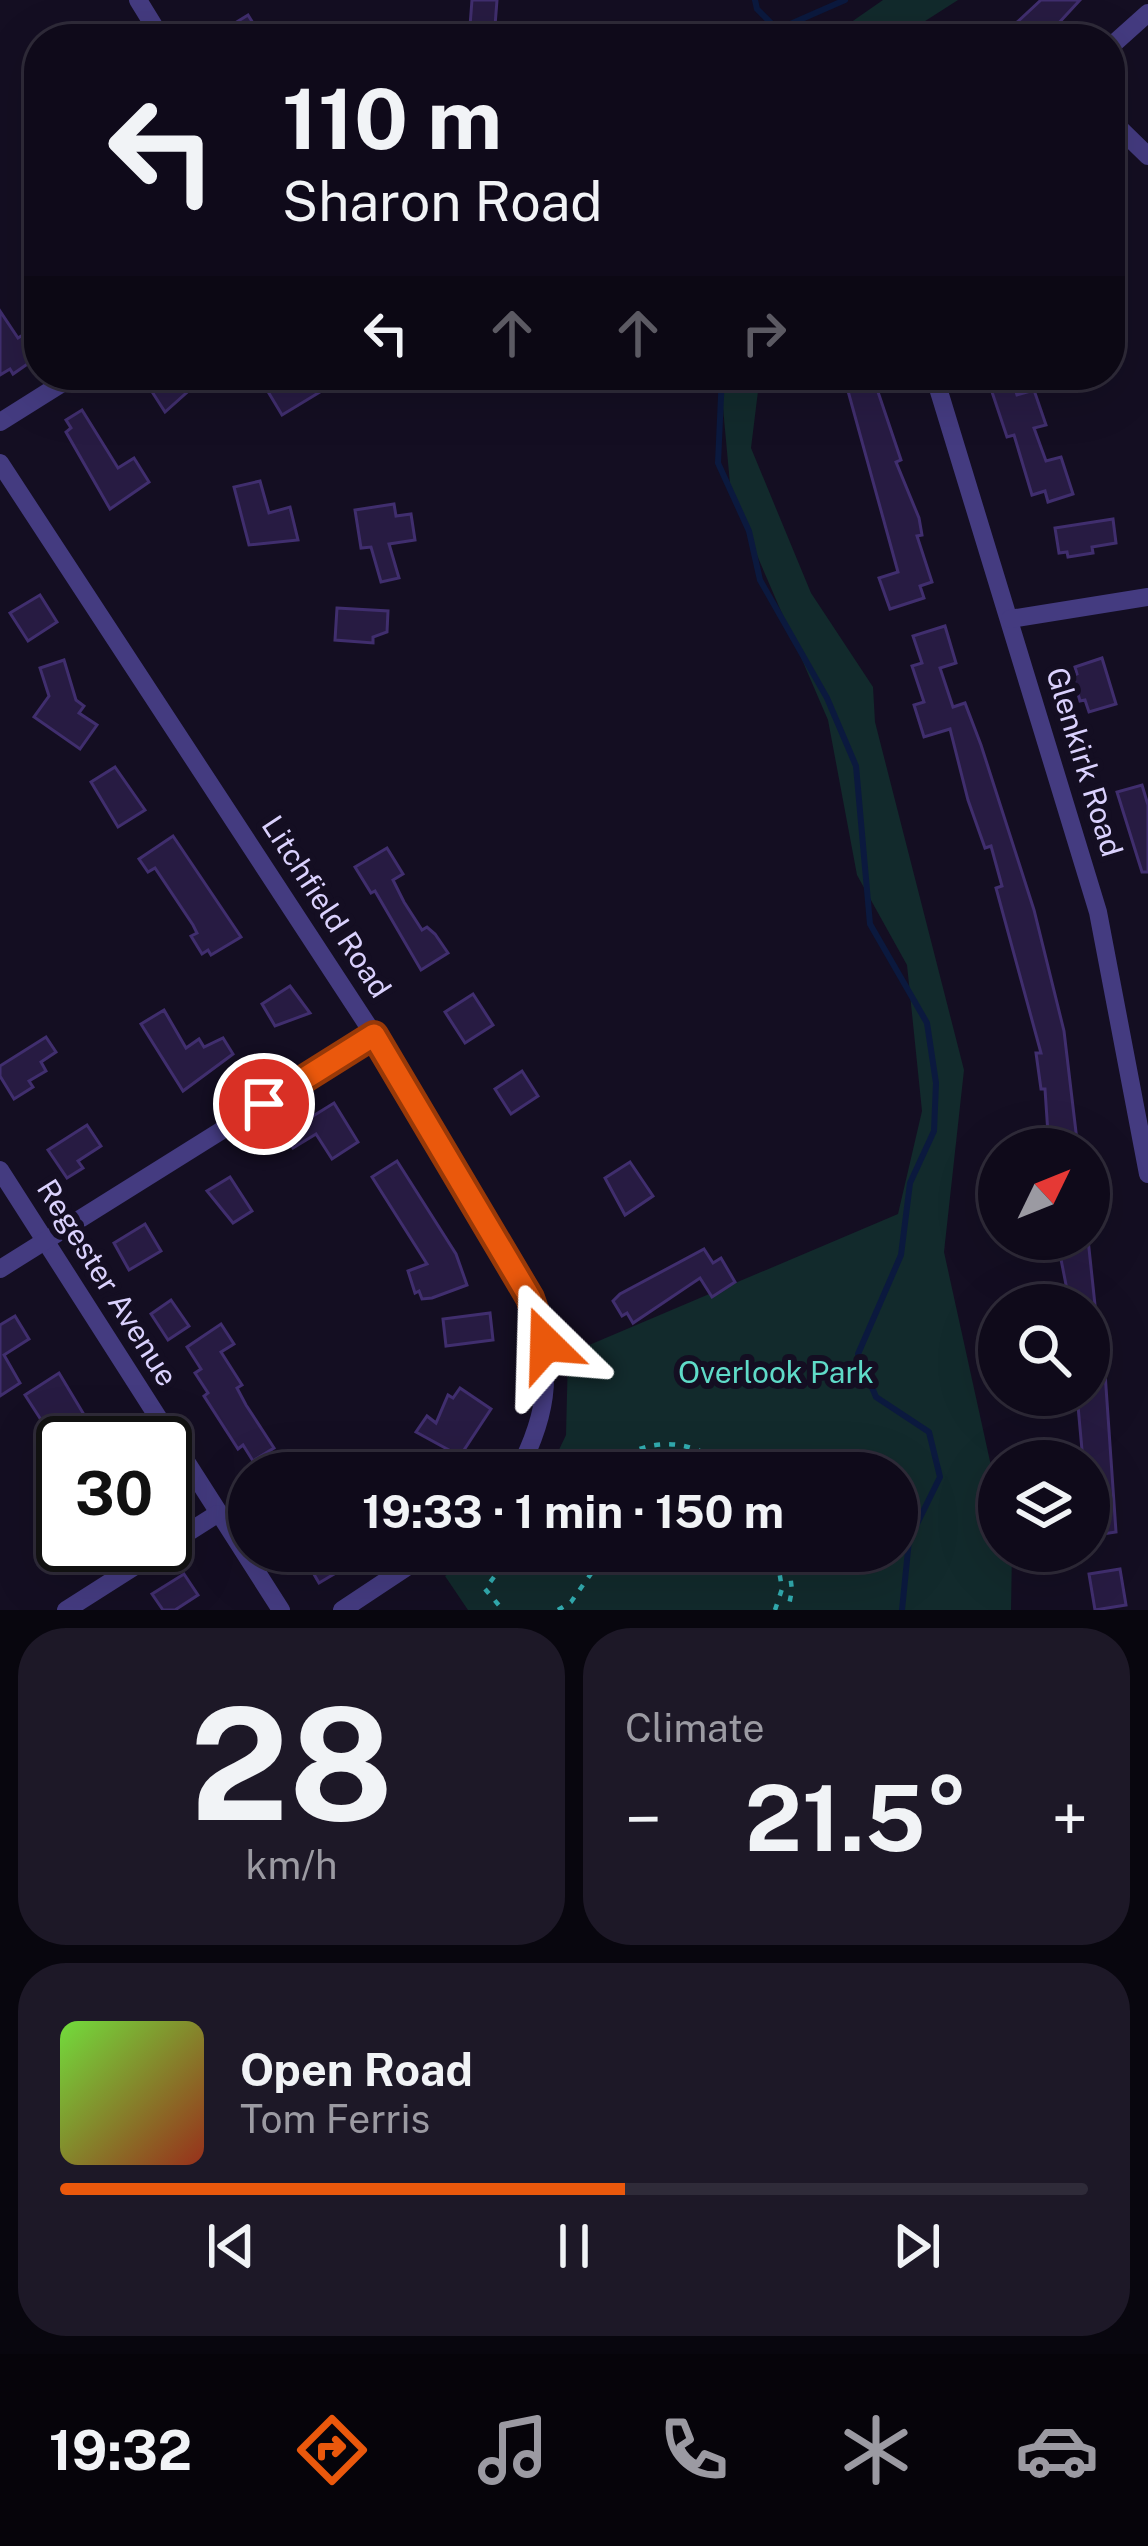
<!DOCTYPE html>
<html lang="en">
<head>
<meta charset="utf-8">
<style>
	:root { --surface:#0f0a1a; --page:#1d1827; --text:#f1f3f6; --muted:#9b9aa2; --line:#2f2b39; --accent:#ea580c }
	body { margin:0; font-family:"Public Sans",sans-serif; background:var(--page); color:var(--text); height:100vh; display:flex; flex-direction:column; font-size:45px; white-space:nowrap }
	* { box-sizing:border-box; margin:0 }
	p { font-size:39px; color:var(--muted) }
	.icon { flex:none; width:66px; height:66px; fill:none; stroke:currentColor; stroke-width:2; stroke-linecap:round; stroke-linejoin:round }
	.map { position:relative; height:1610px; overflow:hidden }
	.drawer { display:flex; flex-direction:column; gap:18px; padding:18px; background:#08060e; flex:1 }
	.drawer>* { flex:none }
	.banner { position:absolute; left:24px; top:24px; width:1101px; height:366px; border-radius:48px; box-shadow:0 12px 48px #0002,0 0 0 3px var(--line); background:#0f0a1a; color:var(--text); overflow:hidden }
	.needle { width:78px; rotate:47deg }
	.buttons { position:absolute; left:978px; top:1128px; display:grid; gap:24px }
	.buttons a { display:grid; place-items:center; width:132px; height:132px; border-radius:50%; background:var(--surface); box-shadow:0 12px 48px #0002,0 0 0 3px var(--line); font-size:60px }
	.speed { position:absolute; left:36px; top:1416px; display:flex; gap:24px; font-size:60px; font-weight:700; text-align:center }
	.speed>* { display:grid; place-content:center; width:156px; height:156px; border-radius:50%; background:var(--surface); box-shadow:0 12px 48px #0002,0 0 0 3px var(--line); line-height:1 }
	.speed .limit { border:6px solid #111; border-radius:18px; background:#fff; color:#111 }
	.pin { position:absolute; display:grid; place-items:center; width:102px; height:102px; color:#fff; margin:-51px; border:6px solid #fff; border-radius:50%; box-shadow:0 3px 12px #0007 }
	.me { position:absolute; width:132px; margin:-66px; rotate:338deg; stroke-linejoin:round; filter:drop-shadow(0 0 9px #0008) }
	.turn { display:flex; align-items:center; gap:42px; height:252px; padding:0 60px; font-size:54px }
	.turn .icon { width:156px; height:156px; stroke-width:2.5 }
	.turn b { display:block; font-size:84px; line-height:102px }
	.lanes { display:flex; align-items:center; height:114px; padding:0 60px; background:#0003; justify-content:center; gap:60px; direction:ltr }
	.lanes .off { opacity:.35 }
	.big { font-size:90px; font-weight:700; line-height:1.1 }
	.drawer .widget { flex:1; display:flex; flex-direction:column; justify-content:center; gap:18px; min-width:0; padding:0 42px; border-radius:48px; background:var(--page) }
	.drawer .dial { align-items:center; gap:0 }
	.dial b { font-size:156px; line-height:1 }
	.song { display:flex; align-items:center; gap:36px }
	.cover { width:144px; height:144px; border-radius:18px; background:linear-gradient(135deg,hsl(100 70% 55%),hsl(10 70% 35%)) }
	.played { height:12px; border-radius:6px; background:linear-gradient(90deg,var(--accent) 55%,var(--line) 55%) }
	.keys { display:flex; justify-content:space-around; direction:ltr }
	.heat { display:flex; justify-content:space-between; align-items:center; font-size:66px; direction:ltr }
	.drawer .tiles { flex:1; display:grid; gap:18px; grid-template-columns:1fr 1fr }
	.widget:last-child { grid-column:span 2 }
	.trip { position:absolute; left:228px; top:1452px; width:690px; height:120px; border-radius:60px; background:var(--surface); box-shadow:0 12px 48px #0002,0 0 0 3px var(--line); font-weight:700; line-height:120px; text-align:center }
	.tabs { display:flex; height:192px; justify-content:space-around; align-items:center; background:#06040a; color:var(--muted) }
	.tabs .icon { width:84px; height:84px }
	.tabs .selected { color:var(--accent) }
	.tabs b { font-size:54px; color:var(--text) }
	.map>svg:first-child { display:block }
</style>
</head>
<body>
<div class="map">
<svg width="1148" height="1610" viewBox="0 0 1148 1610">
	<rect width="100%" height="100%" fill="#140e22"/>
	<g fill="#122a2c">
		<polygon points="883,0 958,0 897,39 827,39"/>
		<polygon points="720,375 760,375 751,448 811,593 873,687 875,722 964,1070 944,1252 995,1484 999,1484 999,1551 1012,1551 1011,1610 468,1610 445,1576 481,1551 897,1551 897,1473 548,1473 566,1435 568,1354 898,1214 922,1111 907,965 857,875 828,720 731,495"/>
	</g>
	<g fill="none" stroke-linecap="round" stroke-linejoin="round">
		<g stroke="#0b193e" stroke-width="6">
			<polyline points="755,0 757,9 780,32"/>
			<polyline points="777,39 788,25 845,0"/>
			<polyline points="722,375 718,463 749,531 760,580 827,698 856,766 870,924 927,1023 936,1083 934,1131 910,1183 901,1255 858,1354 876,1397 929,1432 940,1477 909,1540 902,1610"/>
		</g>
	</g>
	<g fill="#271b42" stroke="#402e6e" stroke-width="3">
		<polygon points="472,0 497,0 494,39 469,39"/>
		<polygon points="1041,0 1080,0 1044,39 999,39"/>
		<polygon points="248,15 263,39 209,39"/>
		<polygon points="0,311 18,338 39,325 39,356 13,374 10,369 0,375"/>
		<polygon points="167,375 187,375 194,386 165,412 149,387"/>
		<polygon points="258,375 348,375 282,415"/>
		<polygon points="875,383 901,460 896,462 919,518 922,535 917,536 932,582 920,586 924,598 890,609 879,578 898,572 848,391"/>
		<polygon points="1014,385 1017,395 1034,390 1046,425 1034,428 1046,461 1061,457 1073,494 1048,502 1045,491 1032,495 1014,435 1007,437 992,392"/>
		<polygon points="82,410 118,468 134,458 149,482 110,509 66,432 71,428 66,420"/>
		<polygon points="260,481 269,513 290,507 298,540 249,545 234,487"/>
		<polygon points="394,504 396,516 411,514 415,540 389,544 399,578 381,582 371,547 361,548 355,510"/>
		<polygon points="1113,519 1116,543 1092,547 1093,553 1068,557 1067,552 1059,553 1055,528"/>
		<polygon points="40,595 57,622 28,641 10,613"/>
		<polygon points="337,608 388,611 387,632 373,637 373,643 335,640"/>
		<polygon points="945,626 956,663 940,668 953,707 965,703 981,745 1034,910 1064,1031 1078,1149 1049,1149 1045,1089 1041,1089 1036,1053 1041,1053 996,888 1002,886 991,846 985,848 968,800 950,729 924,737 914,705 924,702 912,666 922,663 913,636"/>
		<polygon points="1102,658 1116,704 1089,712 1085,700 1080,701 1073,676 1077,674 1075,667"/>
		<polygon points="64,660 76,700 84,706 79,713 97,725 80,749 34,717 49,696 40,668"/>
		<polygon points="115,767 145,810 118,827 91,782"/>
		<polygon points="1142,785 1148,805 1148,872 1142,872 1117,792"/>
		<polygon points="173,836 241,937 211,955 208,950 202,954 191,936 197,933 193,925 155,868 148,872 139,859"/>
		<polygon points="387,848 403,874 393,880 404,902 422,930 427,927 435,934 448,953 421,970 375,891 371,893 355,867"/>
		<polygon points="290,986 310,1013 275,1026 262,1004"/>
		<polygon points="473,994 493,1025 465,1043 445,1012"/>
		<polygon points="164,1010 186,1048 199,1039 204,1047 223,1038 233,1054 183,1091 141,1024"/>
		<polygon points="46,1037 56,1052 41,1062 46,1071 29,1081 33,1087 14,1099 0,1076 0,1066"/>
		<polygon points="522,1071 538,1096 511,1114 495,1089"/>
		<polygon points="334,1103 358,1142 332,1159 316,1134 293,1148 284,1134"/>
		<polygon points="87,1125 101,1146 78,1161 83,1168 67,1178 48,1150"/>
		<polygon points="397,1161 456,1254 467,1285 432,1298 422,1299 419,1291 415,1293 408,1271 427,1264 372,1177"/>
		<polygon points="630,1162 653,1196 625,1215 605,1178"/>
		<polygon points="230,1177 252,1211 233,1223 207,1191"/>
		<polygon points="145,1224 161,1251 129,1270 114,1243"/>
		<polygon points="1057,1239 1088,1239 1095,1305 1070,1305"/>
		<polygon points="704,1249 713,1263 721,1258 735,1282 712,1297 700,1278 633,1323 627,1313 622,1316 613,1301 620,1294"/>
		<polygon points="171,1300 189,1326 168,1340 151,1314"/>
		<polygon points="490,1313 493,1340 446,1346 443,1319"/>
		<polygon points="15,1316 29,1339 4,1355 20,1383 0,1396 0,1325"/>
		<polygon points="221,1324 234,1344 221,1352 242,1385 237,1388 246,1405 274,1448 253,1461 243,1445 238,1449 204,1396 208,1393 195,1373 201,1369 187,1347"/>
		<polygon points="1089,1358 1104,1358 1116,1532 1089,1536 1089,1461 1083,1461 1077,1395 1089,1395"/>
		<polygon points="59,1373 95,1433 89,1437 93,1443 56,1443 25,1395"/>
		<polygon points="460,1388 491,1409 460,1456 416,1432 427,1416 436,1423 448,1395 453,1398"/>
		<polygon points="327,1551 343,1551 351,1564 319,1583 308,1564"/>
		<polygon points="1120,1569 1126,1605 1095,1610 1089,1574"/>
		<polygon points="184,1574 198,1595 175,1610 163,1610 152,1594"/>
	</g>
	<g fill="none" stroke-linecap="round" stroke-linejoin="round">
		<g stroke="#32acb0" stroke-width="4.5" stroke-dasharray="6 9" stroke-linecap="butt">
			<path d="M602,1473C643,1434 692,1435 733,1473"/>
			<path d="M618,1473C650,1449 683,1448 715,1473"/>
			<polyline points="628,1551 656,1568 672,1565 676,1557 672,1551"/>
			<polyline points="787,1551 792,1590 788,1610"/>
			<polyline points="494,1577 485,1589 503,1610"/>
			<polyline points="558,1610 571,1602 607,1551"/>
			<polyline points="775,1610 782,1589 776,1551"/>
		</g>
		<g stroke="#443b80" stroke-width="18">
			<polyline points="138,0 162,39"/>
			<polyline points="1110,47 1148,13"/>
			<polyline points="1110,119 1148,156"/>
			<polyline points="934,375 1098,912 1148,1174"/>
			<polyline points="0,422 75,375"/>
			<path d="M0,463L374,1035L529,1298C553,1365 551,1409 517,1473"/>
			<polyline points="1010,619 1148,597"/>
			<polyline points="0,1170 281,1610"/>
			<polyline points="0,1269 374,1035"/>
			<polyline points="66,1610 217,1514"/>
			<polyline points="342,1610 431,1551"/>
		</g>
	</g>
	<g fill="none" stroke-linecap="round" stroke-linejoin="round">
		<g stroke="#983908" stroke-width="30">
			<polyline id="route" points="264,1104 374,1035 530,1298 546,1344"/>
		</g>
		<use href="#route" stroke="#ea580c" stroke-width="21"/>
	</g>
	<g text-anchor="middle" stroke-width="12" stroke-linejoin="round" paint-order="stroke">
		<g font-size="30" fill="#dad1fd" stroke="#140e22">
			<text transform="translate(1084 762) rotate(73)" y="10">Glenkirk Road</text>
			<text transform="translate(326 907) rotate(57)" y="10">Litchfield Road</text>
			<text transform="translate(107 1283) rotate(58)" y="10">Regester Avenue</text>
		</g>
		<g font-size="30" fill="#5fdbc8" stroke="#140e22">
			<text x="776" y="1383">Overlook Park</text>
		</g>
	</g>
</svg>
<div class="buttons">
<a><svg class="needle" viewBox="-14 -14 28 28"><path d="M0-13l5 13h-10z" fill="#e53935"/><path d="M0 13l5-13h-10z" fill="#9b9aa2"/></svg></a>
<a><svg class="icon" aria-label="search" viewBox="0 0 24 24"><circle cx="10" cy="10" r="6"/><path d="M15 15l6 6"/></svg></a>
<a><svg class="icon" aria-label="layers" viewBox="0 0 24 24"><path d="M12 4l9 5-9 5-9-5zM3 14l9 5 9-5"/></svg></a>
</div>
<div class="speed"><div class="limit">30</div></div>
<div class="pin" style="left:264px;top:1104px;background:#d93025"><svg class="icon" aria-label="arrive" viewBox="0 0 24 24"><path d="M6 21V4h12l-3 4 3 4H6"/></svg></div>
<svg class="me" style="left:546px;top:1344px" viewBox="-20 -20 40 40"><path d="M0-17L14 15 0 8-14 15z" fill="#ea580c" stroke="#fff" stroke-width="4"/></svg>
<div class="trip">19:33 · 1 min · 150 m</div>
<div class="banner">
<div class="turn"><svg class="icon" aria-label="left" viewBox="0 0 24 24"><path d="M17 20v-9H6M10 6l-5 5 5 5"/></svg><div><b>110 m</b>Sharon Road</div></div>
<div class="lanes"><svg class="icon" aria-label="left" viewBox="0 0 24 24"><path d="M17 20v-9H6M10 6l-5 5 5 5"/></svg><svg class="icon off" aria-label="ahead" viewBox="0 0 24 24"><path d="M12 20V5M6 11l6-6 6 6"/></svg><svg class="icon off" aria-label="ahead" viewBox="0 0 24 24"><path d="M12 20V5M6 11l6-6 6 6"/></svg><svg class="icon off" aria-label="right" viewBox="0 0 24 24"><path d="M7 20v-9h11M14 6l5 5-5 5"/></svg></div>
</div>
</div>
<section class="drawer">
<div class="tiles">
<div class="widget dial"><b>28</b><p>km/h</p></div>
<div class="widget"><p>Climate</p>
<div class="heat"><a>−</a><b class="big">21.5°</b><a>+</a></div>
</div>
<div class="widget">
<div class="song"><i class="cover"></i><div><b>Open Road</b><p>Tom Ferris</p></div></div>
<div class="played"></div>
<div class="keys"><svg class="icon" aria-label="previous" viewBox="0 0 24 24"><path d="M18 5L8 12l10 7zM5 5v14"/></svg><svg class="icon" aria-label="pause" viewBox="0 0 24 24"><path d="M8 5v14M16 5v14"/></svg><svg class="icon" aria-label="next" viewBox="0 0 24 24"><path d="M6 5l10 7-10 7zM19 5v14"/></svg></div>
</div>
</div>
</section>
<nav class="tabs">
<b>19:32</b>
<svg class="icon selected" aria-label="directions" viewBox="0 0 24 24"><path d="M12 3l9 9-9 9-9-9zM9 14v-3h6M13 9l2 2-2 2"/></svg>
<svg class="icon" aria-label="music" viewBox="0 0 24 24"><path d="M9 18V5l10-2v13"/><circle cx="6" cy="18" r="3"/><circle cx="16" cy="16" r="3"/></svg>
<svg class="icon" aria-label="phone" viewBox="0 0 24 24"><path d="M5 4h4l2 5-3 2q2 4 5 5l2-3 5 2v4C11 20 4 13 5 4z"/></svg>
<svg class="icon" aria-label="climate" viewBox="0 0 24 24"><path d="M12 3v18M4 7l16 10M4 17L20 7"/></svg>
<svg class="icon" aria-label="car" viewBox="0 0 24 24"><path d="M5 17H2v-5l4-1 3-4h7l3 4 3 1v5h-3M9 17h6M6 11h13"/><circle cx="7" cy="17" r="2"/><circle cx="17" cy="17" r="2"/></svg>
</nav>
</body>
</html>
